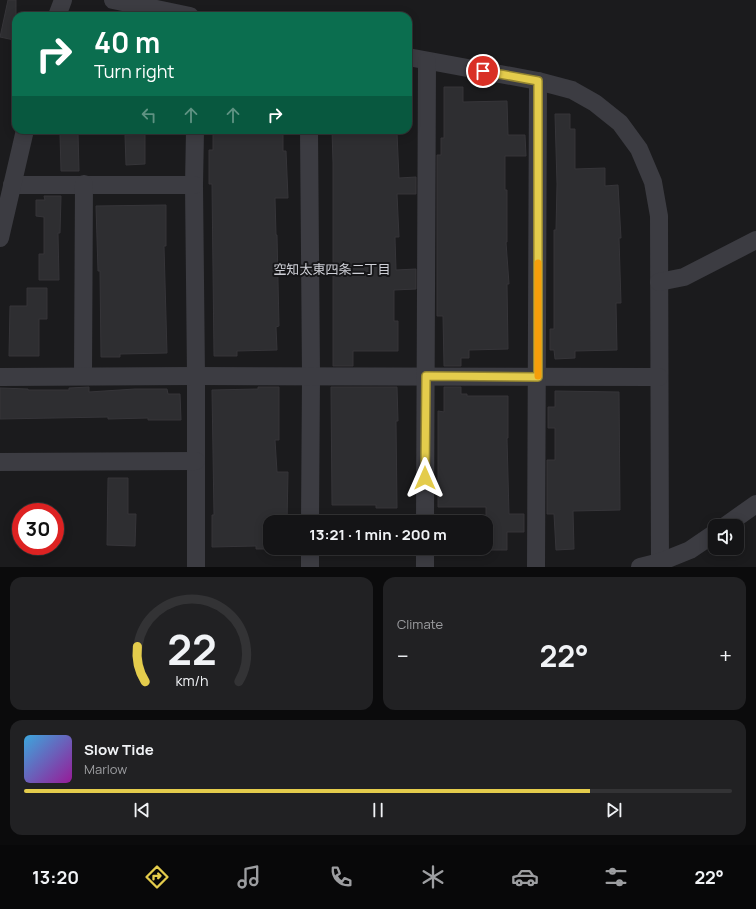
<!DOCTYPE html>
<html lang="en">
<head>
<meta charset="utf-8">
<style>
	:root { --surface:#141416; --page:#212123; --text:#f1f3f6; --muted:#9d9ea1; --line:#333335; --accent:#e4cc4c }
	body { margin:0; font-family:Manrope,"Noto Sans JP",sans-serif; background:var(--page); color:var(--text); height:100vh; display:flex; flex-direction:column; font-size:15px; white-space:nowrap }
	* { box-sizing:border-box; margin:0 }
	p { font-size:13px; color:var(--muted) }
	.icon { flex:none; width:22px; height:22px; fill:none; stroke:currentColor; stroke-width:2; stroke-linecap:round; stroke-linejoin:round }
	.map { position:relative; height:567px; overflow:hidden }
	.side { display:flex; flex-direction:column; gap:10px; padding:10px; background:#0b0b0c; flex:1 }
	.side>* { flex:none }
	.top-card { position:absolute; left:12px; top:12px; width:400px; height:122px; border-radius:12px; box-shadow:0 2px 10px #0003,0 0 0 1px var(--line); background:#0b6e4f; color:#fff; overflow:hidden }
	.tools { position:absolute; left:708px; top:519px; display:grid; gap:8px }
	.tools a { display:grid; place-items:center; width:36px; height:36px; border-radius:8px; background:var(--surface); box-shadow:0 2px 10px #0003,0 0 0 1px var(--line); font-size:20px }
	.speed { position:absolute; left:12px; top:503px; display:flex; gap:8px; font-size:20px; font-weight:700; text-align:center }
	.speed>* { display:grid; place-content:center; width:52px; height:52px; border-radius:50%; background:var(--surface); box-shadow:0 2px 10px #0003,0 0 0 1px var(--line); line-height:1 }
	.speed .limit { border:6px solid #d22; background:#fff; color:#111 }
	.pin { position:absolute; display:grid; place-items:center; width:34px; height:34px; color:#fff; margin:-17px; border:2px solid #fff; border-radius:50%; box-shadow:0 1px 4px #0007 }
	.me { position:absolute; width:44px; margin:-22px; rotate:0deg; stroke-linejoin:round; filter:drop-shadow(0 0 3px #0008) }
	.turn { display:flex; align-items:center; gap:14px; height:84px; padding:0 16px; font-size:18px }
	.turn .icon { width:52px; height:52px; stroke-width:2.5 }
	.turn b { display:block; font-size:28px; line-height:34px }
	.lanes { display:flex; align-items:center; height:38px; padding:0 16px; background:#0003; justify-content:center; gap:20px; direction:ltr }
	.lanes .off { opacity:.35 }
	.big { font-size:30px; font-weight:700; line-height:1.1 }
	.side .widget { flex:1; display:flex; flex-direction:column; justify-content:center; gap:6px; min-width:0; padding:0 14px; border-radius:12px; background:var(--page) }
	.side .dial { align-items:center; gap:0 }
	.dial svg { height:104px; overflow:visible; fill:none; stroke:var(--line); stroke-width:7; stroke-linecap:round; text-anchor:middle }
	.dial text { fill:var(--text); stroke:none }
	.song { display:flex; align-items:center; gap:12px }
	.cover { width:48px; height:48px; border-radius:6px; background:linear-gradient(135deg,hsl(200 70% 55%),hsl(300 70% 35%)) }
	.played { height:4px; border-radius:2px; background:linear-gradient(90deg,var(--accent) 80%,var(--line) 80%) }
	.keys { display:flex; justify-content:space-around; direction:ltr }
	.heat { display:flex; justify-content:space-between; align-items:center; font-size:22px; direction:ltr }
	.side .tiles { flex:1; display:grid; gap:10px; grid-template-columns:1fr 1fr }
	.widget:last-child { grid-column:span 2 }
	.trip { position:absolute; left:263px; top:515px; width:230px; height:40px; border-radius:12px; background:var(--surface); box-shadow:0 2px 10px #0003,0 0 0 1px var(--line); font-weight:700; line-height:40px; text-align:center }
	.dock { display:flex; height:64px; justify-content:space-around; align-items:center; background:#080809; color:var(--muted) }
	.dock .icon { width:28px; height:28px }
	.dock .current { color:var(--accent) }
	.dock b { font-size:18px; color:var(--text) }
	.map>svg:first-child { display:block }
</style>
</head>
<body>
<div class="map">
<svg width="756" height="567" viewBox="0 0 756 567">
	<rect width="100%" height="100%" fill="#1b1b1d"/>
	<g fill="#2e2e31" stroke="#363539">
		<polygon points="8,0 16,0 16,29 14,40 0,37"/>
		<polygon points="444,87 463,87 463,102 507,101 508,135 525,135 526,156 505,156 505,190 507,190 507,242 506,242 509,284 507,284 508,349 469,350 469,358 461,358 461,366 444,366 443,316 437,316 437,155 441,155 441,138 444,138"/>
		<polygon points="555,114 570,114 570,129 575,129 575,169 605,168 605,186 618,185 621,238 619,238 621,303 616,303 617,350 575,351 575,358 555,359 554,350 550,350 550,329 554,329 554,230 556,230 557,184"/>
		<polygon points="213,130 283,130 283,151 286,151 288,198 275,198 276,235 277,235 279,326 276,327 277,350 237,351 237,356 214,356 212,184 209,184 209,150 213,150"/>
		<polygon points="332,130 365,130 365,134 397,133 399,178 416,177 416,194 397,194 399,237 395,237 396,270 416,269 416,289 394,290 394,321 398,321 398,351 353,351 353,366 333,366 333,163"/>
		<polygon points="78,133 79,171 61,171 60,134"/>
		<polygon points="145,134 145,164 126,165 125,135"/>
		<polygon points="44,196 61,196 60,233 58,233 59,280 39,280 39,254 44,254 44,217 36,216 36,200 45,200"/>
		<polygon points="166,205 166,246 164,246 167,353 120,354 120,357 101,357 100,271 98,271 96,206"/>
		<polygon points="27,288 47,288 47,319 39,319 39,356 9,356 10,306 27,306"/>
		<polygon points="89,387 89,392 135,389 167,389 168,394 180,394 181,420 148,420 148,418 108,419 108,417 0,419 0,388 28,389 28,390 69,390 69,388"/>
		<polygon points="258,387 279,387 279,440 275,440 277,472 288,472 287,522 270,522 270,548 276,548 276,549 256,549 256,546 212,547 212,515 214,515 212,390 258,389"/>
		<polygon points="331,387 397,387 398,421 396,421 397,508 376,508 376,505 332,505"/>
		<polygon points="444,387 461,387 461,394 467,394 467,396 508,396 508,438 507,438 509,514 524,514 524,532 507,532 507,550 486,550 486,507 438,507 438,411 444,412"/>
		<polygon points="555,391 619,392 620,510 573,511 574,549 556,550 554,514 547,514 547,460 555,460 555,428 548,428 548,407 555,407"/>
		<polygon points="108,478 128,478 128,514 136,514 135,546 107,545"/>
	</g>
	<g fill="none" stroke-linecap="round" stroke-linejoin="round">
		<g stroke="#3c3c42" stroke-width="18">
			<polyline points="113,0 190,16"/>
			<polyline points="57,16 63,0"/>
			<polyline points="408,57 538,81 572,90 595,103 620,123 639,149 653,182 659,216 660,567"/>
			<polyline points="195,130 194,185 196,376 196,567"/>
			<polyline points="309,130 311,376 310,522"/>
			<polyline points="12,185 194,185"/>
			<polyline points="0,238 25,130"/>
			<polyline points="659,282 684,277 756,240"/>
			<polyline points="83,376 84,184"/>
			<polyline points="0,377 196,376 659,377"/>
			<polyline points="0,462 196,461"/>
			<polyline points="425,522 427,61"/>
			<polyline points="725,526 756,504"/>
			<polyline points="310,567 310,548"/>
			<polyline points="425,567 425,548"/>
			<polyline points="536,567 538,81"/>
			<polyline points="640,567 660,562 690,550 715,533"/>
		</g>
	</g>
	<g fill="none" stroke-linecap="round" stroke-linejoin="round">
		<g stroke="#948531" stroke-width="10">
			<polyline id="route" points="425,478 426,376 538,377 538,81 483,71"/>
		</g>
		<use href="#route" stroke="#e4cc4c" stroke-width="7"/>
		<polyline stroke="#f59e0b" stroke-width="7" points="538,376 538,263"/>
	</g>
	<g text-anchor="middle" stroke-width="4" stroke-linejoin="round" paint-order="stroke">
		<g font-size="13" fill="#cfd0d7" stroke="#161618">
			<text x="332" y="274">空知太東四条二丁目</text>
		</g>
	</g>
</svg>
<div class="tools">
<a><svg class="icon" aria-label="sound" viewBox="0 0 24 24"><path d="M4 9h4l5-4v14l-5-4H4zM17 9q2 3 0 6"/></svg></a>
</div>
<div class="speed"><div class="limit">30</div></div>
<div class="pin" style="left:483px;top:71px;background:#d93025"><svg class="icon" aria-label="arrive" viewBox="0 0 24 24"><path d="M6 21V4h12l-3 4 3 4H6"/></svg></div>
<svg class="me" style="left:425px;top:478px" viewBox="-20 -20 40 40"><path d="M0-17L14 15 0 8-14 15z" fill="#e4cc4c" stroke="#fff" stroke-width="4"/></svg>
<div class="trip">13:21 · 1 min · 200 m</div>
<div class="top-card">
<div class="turn"><svg class="icon" aria-label="right" viewBox="0 0 24 24"><path d="M7 20v-9h11M14 6l5 5-5 5"/></svg><div><b>40 m</b>Turn right</div></div>
<div class="lanes"><svg class="icon off" aria-label="left" viewBox="0 0 24 24"><path d="M17 20v-9H6M10 6l-5 5 5 5"/></svg><svg class="icon off" aria-label="ahead" viewBox="0 0 24 24"><path d="M12 20V5M6 11l6-6 6 6"/></svg><svg class="icon off" aria-label="ahead" viewBox="0 0 24 24"><path d="M12 20V5M6 11l6-6 6 6"/></svg><svg class="icon" aria-label="right" viewBox="0 0 24 24"><path d="M7 20v-9h11M14 6l5 5-5 5"/></svg></div>
</div>
</div>
<section class="side">
<div class="tiles">
<div class="widget dial"><svg viewBox="0 0 100 80">
<path d="M14 69A42 42 0 1 1 86 69"/>
<path d="M14 69A42 42 0 0 1 8 42" stroke="#e4cc4c"/>
<text x="50" y="56" font-size="32" font-weight="700">22</text>
<text x="50" y="72" font-size="11">km/h</text>
</svg></div>
<div class="widget"><p>Climate</p>
<div class="heat"><a>−</a><b class="big">22°</b><a>+</a></div>
</div>
<div class="widget">
<div class="song"><i class="cover"></i><div><b>Slow Tide</b><p>Marlow</p></div></div>
<div class="played"></div>
<div class="keys"><svg class="icon" aria-label="previous" viewBox="0 0 24 24"><path d="M18 5L8 12l10 7zM5 5v14"/></svg><svg class="icon" aria-label="pause" viewBox="0 0 24 24"><path d="M8 5v14M16 5v14"/></svg><svg class="icon" aria-label="next" viewBox="0 0 24 24"><path d="M6 5l10 7-10 7zM19 5v14"/></svg></div>
</div>
</div>
</section>
<nav class="dock">
<b>13:20</b>
<svg class="icon current" aria-label="directions" viewBox="0 0 24 24"><path d="M12 3l9 9-9 9-9-9zM9 14v-3h6M13 9l2 2-2 2"/></svg>
<svg class="icon" aria-label="music" viewBox="0 0 24 24"><path d="M9 18V5l10-2v13"/><circle cx="6" cy="18" r="3"/><circle cx="16" cy="16" r="3"/></svg>
<svg class="icon" aria-label="phone" viewBox="0 0 24 24"><path d="M5 4h4l2 5-3 2q2 4 5 5l2-3 5 2v4C11 20 4 13 5 4z"/></svg>
<svg class="icon" aria-label="climate" viewBox="0 0 24 24"><path d="M12 3v18M4 7l16 10M4 17L20 7"/></svg>
<svg class="icon" aria-label="car" viewBox="0 0 24 24"><path d="M5 17H2v-5l4-1 3-4h7l3 4 3 1v5h-3M9 17h6M6 11h13"/><circle cx="7" cy="17" r="2"/><circle cx="17" cy="17" r="2"/></svg>
<svg class="icon" aria-label="filters" viewBox="0 0 24 24"><path d="M4 7h16M4 17h16"/><circle cx="9" cy="7" r="2"/><circle cx="15" cy="17" r="2"/></svg>
<b>22°</b>
</nav>
</body>
</html>
